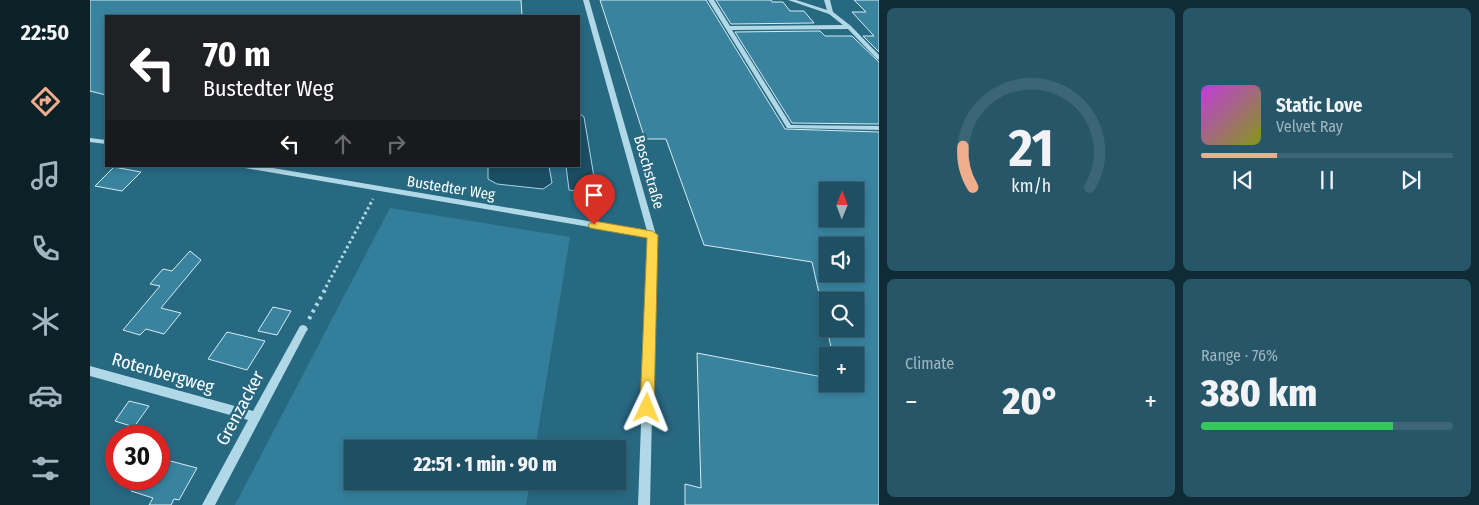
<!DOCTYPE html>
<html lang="en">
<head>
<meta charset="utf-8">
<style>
	:root { --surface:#1e4f62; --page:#265668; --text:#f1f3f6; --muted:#a1b5be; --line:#3c6677; --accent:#eead8d }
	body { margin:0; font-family:"Fira Sans Condensed",sans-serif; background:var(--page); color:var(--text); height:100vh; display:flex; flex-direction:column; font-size:19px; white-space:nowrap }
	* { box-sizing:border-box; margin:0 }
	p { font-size:16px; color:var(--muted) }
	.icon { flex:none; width:28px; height:28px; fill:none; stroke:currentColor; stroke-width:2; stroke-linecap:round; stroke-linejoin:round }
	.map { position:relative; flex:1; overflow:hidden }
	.sheet { display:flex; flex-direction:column; gap:8px; padding:8px; background:#102b36; width:600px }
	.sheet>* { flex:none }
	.hud { position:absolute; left:15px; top:15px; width:475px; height:152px; border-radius:0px; box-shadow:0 2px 8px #0003,0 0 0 1px var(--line); background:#202124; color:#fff; overflow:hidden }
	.needle { width:32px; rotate:1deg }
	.fabs { position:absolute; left:729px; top:182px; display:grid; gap:10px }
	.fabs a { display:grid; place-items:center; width:45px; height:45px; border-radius:0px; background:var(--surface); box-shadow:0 2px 8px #0003,0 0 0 1px var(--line); font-size:25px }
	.speed { position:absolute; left:15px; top:425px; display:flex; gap:10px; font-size:25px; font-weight:700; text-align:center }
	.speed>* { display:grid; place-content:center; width:65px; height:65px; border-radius:50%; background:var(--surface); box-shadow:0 2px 8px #0003,0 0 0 1px var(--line); line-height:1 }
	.speed .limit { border:8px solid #d22; background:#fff; color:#111 }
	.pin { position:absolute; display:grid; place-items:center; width:42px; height:42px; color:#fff; margin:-51px -21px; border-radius:50% 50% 50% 0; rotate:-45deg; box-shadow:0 0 5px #0007 }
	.pin .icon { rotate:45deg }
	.me { position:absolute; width:55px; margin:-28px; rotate:2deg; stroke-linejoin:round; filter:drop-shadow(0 0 4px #0008) }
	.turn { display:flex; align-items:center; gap:18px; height:105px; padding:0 15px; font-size:22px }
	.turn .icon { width:65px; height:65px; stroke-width:2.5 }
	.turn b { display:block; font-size:35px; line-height:42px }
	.lanes { display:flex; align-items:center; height:48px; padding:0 15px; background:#0003; justify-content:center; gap:25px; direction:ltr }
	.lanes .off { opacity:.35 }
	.big { font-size:38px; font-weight:800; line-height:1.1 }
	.sheet .widget { flex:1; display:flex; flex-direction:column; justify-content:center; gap:8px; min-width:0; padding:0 18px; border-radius:8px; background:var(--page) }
	.sheet .dial { align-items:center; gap:0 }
	.dial svg { height:130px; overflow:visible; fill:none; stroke:var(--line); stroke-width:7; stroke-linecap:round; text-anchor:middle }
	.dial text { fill:var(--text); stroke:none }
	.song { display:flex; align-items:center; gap:15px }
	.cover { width:60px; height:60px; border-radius:8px; background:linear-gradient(135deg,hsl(290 70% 55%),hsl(70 70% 35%)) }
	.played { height:5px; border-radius:2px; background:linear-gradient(90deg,var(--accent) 30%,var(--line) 30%) }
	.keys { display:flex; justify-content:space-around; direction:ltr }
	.heat { display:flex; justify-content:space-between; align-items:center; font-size:28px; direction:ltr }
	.charge { height:8px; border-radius:4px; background:linear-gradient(90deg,#34c759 76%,var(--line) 0) }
	.sheet .tiles { flex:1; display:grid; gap:8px; grid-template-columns:repeat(2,1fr) }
	.trip { position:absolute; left:254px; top:440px; width:282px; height:50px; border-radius:0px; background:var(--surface); box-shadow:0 2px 8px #0003,0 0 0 1px var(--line); font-weight:800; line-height:50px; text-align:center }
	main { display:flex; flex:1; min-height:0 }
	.tabs { display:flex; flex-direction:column; width:90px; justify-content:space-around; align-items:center; background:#0c2027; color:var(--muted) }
	.tabs .icon { width:35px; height:35px }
	.tabs .active { color:var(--accent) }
	.tabs b { font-size:22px; color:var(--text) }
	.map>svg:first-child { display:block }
</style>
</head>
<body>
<main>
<nav class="tabs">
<b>22:50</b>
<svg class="icon active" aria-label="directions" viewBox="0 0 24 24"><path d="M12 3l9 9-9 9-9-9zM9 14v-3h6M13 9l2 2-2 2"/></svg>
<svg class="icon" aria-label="music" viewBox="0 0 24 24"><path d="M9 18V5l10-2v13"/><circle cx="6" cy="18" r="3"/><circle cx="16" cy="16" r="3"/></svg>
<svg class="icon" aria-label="phone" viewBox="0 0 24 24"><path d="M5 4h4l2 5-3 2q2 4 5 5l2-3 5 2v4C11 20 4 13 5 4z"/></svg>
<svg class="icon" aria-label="climate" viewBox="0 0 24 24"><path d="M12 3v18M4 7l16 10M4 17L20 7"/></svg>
<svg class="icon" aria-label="car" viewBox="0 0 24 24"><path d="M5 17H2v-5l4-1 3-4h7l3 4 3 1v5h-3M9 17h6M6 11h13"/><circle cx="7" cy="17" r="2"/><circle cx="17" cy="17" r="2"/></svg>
<svg class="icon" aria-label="filters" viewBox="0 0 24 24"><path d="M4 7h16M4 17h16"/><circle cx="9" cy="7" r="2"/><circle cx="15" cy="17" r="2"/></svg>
</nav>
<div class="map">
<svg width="789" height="505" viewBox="0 0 789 505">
	<rect width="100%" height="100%" fill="#286982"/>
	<polygon fill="#337e9a" points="300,208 480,237 445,449 262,449 262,481 440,481 436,505 145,505"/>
	<g fill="#1c4e63" stroke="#a5d6e7">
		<polygon points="489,113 494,117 506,189 501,193 479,190 476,166 489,166"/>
		<polygon points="398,166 459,166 462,183 453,189 407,184 398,179"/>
	</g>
	<g fill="#39839f" stroke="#d4ecf5" fill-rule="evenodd">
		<polygon points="0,0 431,0 432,16 16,16 16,95 0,91"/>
		<path d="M510,0H616L695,129L789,132V505H595V484L611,488L607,353L738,378V384H765V356H743L722,262L614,245L576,139H555ZM738,191H765V219H738ZM738,246H765V274H738ZM738,301H765V329H738Z"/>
		<polygon points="626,0 681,0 682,2 693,2 700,11 714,11 724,23 641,24"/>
		<polygon points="764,0 789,0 789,52 773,36 784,36 762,12 776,12"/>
		<polygon points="730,31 735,36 762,36 789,62 789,124 702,123 645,32"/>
		<polygon points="24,167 51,172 32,191 5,186"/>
		<polygon points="100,251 111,260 71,308 91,313 74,334 56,329 50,335 33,330 70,286 60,284 73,269 82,271"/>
		<polygon points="183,307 201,311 187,335 168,331"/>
		<polygon points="137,332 175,341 157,370 118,359"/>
		<polygon points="39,401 59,406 44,427 25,421"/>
		<polygon points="69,458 107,468 89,500 84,499 81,505 59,505 63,498 41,491 49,479 69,479"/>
	</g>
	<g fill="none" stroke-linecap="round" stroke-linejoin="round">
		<polyline stroke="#b1d8e6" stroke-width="3" stroke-dasharray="2.5 3" stroke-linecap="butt" points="236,287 283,199"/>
		<polyline stroke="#b1d8e6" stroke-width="4" stroke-dasharray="3 4.5" stroke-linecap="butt" points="219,319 237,286"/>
		<g fill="#b1d8e6" fill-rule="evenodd">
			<polygon points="493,0 499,0 566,235 560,505 548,505 558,237 155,168 151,166 171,166 557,231"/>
			<polygon points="618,0 624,0 640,26 753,25 739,14 698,0 706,0 737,10 734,0 740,0 743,12 761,26 789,55 789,60 787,59 758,29 642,30 701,125 789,126 789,130 697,128"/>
			<polygon points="0,138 16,140 16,144 0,142"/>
			<polygon points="213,325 216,326 218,329 216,332 125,505 112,505 158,420 0,376 0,366 163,411 210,326"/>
		</g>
	</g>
	<polygon fill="#ffd54a" stroke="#a68a30" points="504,221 562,231 568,235 564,408 562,413 557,415 552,413 550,408 557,238 500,228 498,225"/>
	<g text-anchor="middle" stroke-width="5" stroke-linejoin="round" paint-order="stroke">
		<g font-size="15" fill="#fff" stroke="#286982">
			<text transform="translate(559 172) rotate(74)" y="5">Boschstraße</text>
			<text transform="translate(361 188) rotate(9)" y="5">Bustedter Weg</text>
		</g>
		<g font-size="18" fill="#fff" stroke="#286982">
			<text transform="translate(73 373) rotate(16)" y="6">Rotenbergweg</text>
			<text transform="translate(150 408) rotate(-62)" y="6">Grenzacker</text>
		</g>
	</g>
</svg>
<div class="fabs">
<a><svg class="needle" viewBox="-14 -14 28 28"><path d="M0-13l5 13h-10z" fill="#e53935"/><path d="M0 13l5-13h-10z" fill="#a1b5be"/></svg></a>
<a><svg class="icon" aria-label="sound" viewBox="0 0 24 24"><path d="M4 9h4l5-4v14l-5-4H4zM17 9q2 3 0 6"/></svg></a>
<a><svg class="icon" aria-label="search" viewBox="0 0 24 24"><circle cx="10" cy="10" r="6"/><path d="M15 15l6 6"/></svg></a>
<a>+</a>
</div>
<div class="speed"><div class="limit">30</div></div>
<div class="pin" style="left:504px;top:225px;background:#d93025"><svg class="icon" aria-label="arrive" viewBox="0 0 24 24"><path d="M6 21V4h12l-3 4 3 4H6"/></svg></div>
<svg class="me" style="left:557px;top:408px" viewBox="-20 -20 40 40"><path d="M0-17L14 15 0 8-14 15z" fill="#ffd54a" stroke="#fff" stroke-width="4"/></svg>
<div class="trip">22:51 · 1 min · 90 m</div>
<div class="hud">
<div class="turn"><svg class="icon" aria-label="left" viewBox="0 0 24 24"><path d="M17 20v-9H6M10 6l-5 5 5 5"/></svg><div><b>70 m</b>Bustedter Weg</div></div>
<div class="lanes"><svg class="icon" aria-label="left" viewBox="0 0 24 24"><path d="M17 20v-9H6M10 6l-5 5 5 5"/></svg><svg class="icon off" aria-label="ahead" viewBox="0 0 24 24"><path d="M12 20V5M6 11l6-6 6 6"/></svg><svg class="icon off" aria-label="right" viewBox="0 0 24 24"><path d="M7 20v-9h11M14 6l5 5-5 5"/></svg></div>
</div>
</div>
<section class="sheet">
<div class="tiles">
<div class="widget dial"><svg viewBox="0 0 100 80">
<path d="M14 69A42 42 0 1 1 86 69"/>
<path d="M14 69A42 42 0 0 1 8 44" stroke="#eead8d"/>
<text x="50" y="56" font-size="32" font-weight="700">21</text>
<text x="50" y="72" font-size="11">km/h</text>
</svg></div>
<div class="widget">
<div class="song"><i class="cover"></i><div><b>Static Love</b><p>Velvet Ray</p></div></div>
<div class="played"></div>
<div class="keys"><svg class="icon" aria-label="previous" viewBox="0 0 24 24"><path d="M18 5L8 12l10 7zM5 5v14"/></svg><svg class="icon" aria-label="pause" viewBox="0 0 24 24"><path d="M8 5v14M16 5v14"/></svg><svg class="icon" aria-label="next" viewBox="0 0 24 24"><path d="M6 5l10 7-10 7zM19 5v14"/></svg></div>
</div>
<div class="widget"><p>Climate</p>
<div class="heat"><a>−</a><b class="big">20°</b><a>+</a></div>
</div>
<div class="widget"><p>Range · 76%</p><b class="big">380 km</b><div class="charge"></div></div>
</div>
</section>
</main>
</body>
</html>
